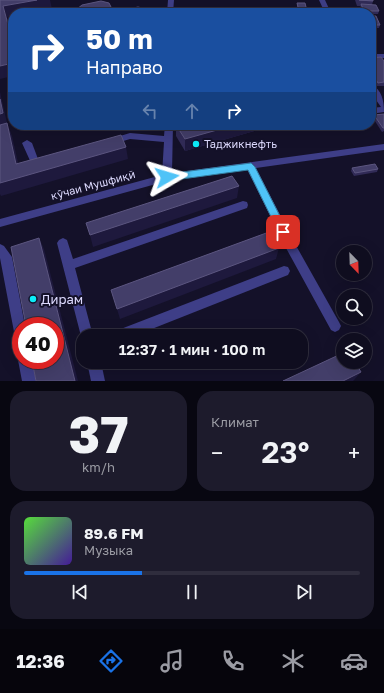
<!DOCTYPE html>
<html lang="ru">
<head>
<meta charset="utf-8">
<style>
	:root { --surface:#0f0d1f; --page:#1d1b2c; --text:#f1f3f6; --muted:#9b9ca4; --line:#2f2d3d; --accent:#1a73e8 }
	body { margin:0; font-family:"Golos Text",sans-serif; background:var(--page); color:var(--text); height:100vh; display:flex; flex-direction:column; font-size:15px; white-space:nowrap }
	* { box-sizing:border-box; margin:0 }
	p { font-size:13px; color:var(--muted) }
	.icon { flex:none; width:22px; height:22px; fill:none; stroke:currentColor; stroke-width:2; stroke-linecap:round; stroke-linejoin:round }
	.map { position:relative; height:381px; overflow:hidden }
	.details { display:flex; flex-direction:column; gap:10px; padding:10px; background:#080711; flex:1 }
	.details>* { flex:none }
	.top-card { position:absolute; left:8px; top:8px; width:368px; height:122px; border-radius:16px; box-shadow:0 4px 16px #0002,0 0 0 1px var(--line); background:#1a4fa0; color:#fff; overflow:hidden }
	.needle { width:26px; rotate:157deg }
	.controls { position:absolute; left:336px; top:245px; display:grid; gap:8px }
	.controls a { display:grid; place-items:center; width:36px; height:36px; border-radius:50%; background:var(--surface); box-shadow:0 4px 16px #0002,0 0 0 1px var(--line); font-size:20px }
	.speed { position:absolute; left:12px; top:317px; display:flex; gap:8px; font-size:20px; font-weight:700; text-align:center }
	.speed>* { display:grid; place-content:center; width:52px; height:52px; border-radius:50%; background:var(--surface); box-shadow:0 4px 16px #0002,0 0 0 1px var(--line); line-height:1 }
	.speed .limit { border:6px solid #d22; background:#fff; color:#111 }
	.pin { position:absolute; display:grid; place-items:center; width:34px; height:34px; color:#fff; margin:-17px; border-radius:8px; box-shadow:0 2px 6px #0006 }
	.me { position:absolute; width:44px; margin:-22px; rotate:83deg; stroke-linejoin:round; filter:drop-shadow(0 0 3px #0008) }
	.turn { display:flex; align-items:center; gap:14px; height:84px; padding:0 12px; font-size:18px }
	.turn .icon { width:52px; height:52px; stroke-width:2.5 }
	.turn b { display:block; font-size:28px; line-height:34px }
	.lanes { display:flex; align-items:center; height:38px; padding:0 12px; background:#0003; justify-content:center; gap:20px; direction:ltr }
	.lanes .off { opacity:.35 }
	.big { font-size:30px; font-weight:600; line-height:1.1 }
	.details .tile { flex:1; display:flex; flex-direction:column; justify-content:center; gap:6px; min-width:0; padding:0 14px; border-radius:16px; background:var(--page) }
	.details .dial { align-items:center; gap:0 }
	.dial b { font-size:52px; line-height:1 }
	.song { display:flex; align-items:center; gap:12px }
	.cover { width:48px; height:48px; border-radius:6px; background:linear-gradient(135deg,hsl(110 70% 55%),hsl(260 70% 35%)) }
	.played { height:4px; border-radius:2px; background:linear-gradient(90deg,var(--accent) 35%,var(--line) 35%) }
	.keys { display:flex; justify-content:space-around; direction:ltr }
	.heat { display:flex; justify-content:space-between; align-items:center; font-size:22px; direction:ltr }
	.details .tiles { flex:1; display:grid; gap:10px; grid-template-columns:1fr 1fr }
	.tile:last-child { grid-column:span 2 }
	.trip { position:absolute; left:76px; top:329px; width:232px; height:40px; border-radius:16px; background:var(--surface); box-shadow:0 4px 16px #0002,0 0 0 1px var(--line); font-weight:600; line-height:40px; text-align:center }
	.dock { display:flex; height:64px; justify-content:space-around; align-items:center; background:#06050c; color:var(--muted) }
	.dock .icon { width:28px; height:28px }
	.dock .current { color:var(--accent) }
	.dock b { font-size:18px; color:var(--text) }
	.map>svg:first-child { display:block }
</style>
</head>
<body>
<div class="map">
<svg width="384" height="381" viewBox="0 0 384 381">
	<rect width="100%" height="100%" fill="#141129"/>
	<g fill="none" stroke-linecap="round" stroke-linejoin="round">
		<g fill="#3e3e87" fill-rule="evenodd">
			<polygon points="168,0 174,0 173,13 167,13"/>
			<polygon points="319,0 325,0 331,13 325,13"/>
			<rect x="371" y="54" width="13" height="4"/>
			<path d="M371,85C382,89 384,101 384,112L371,114V108L381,107L371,93Z"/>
			<polygon points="165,125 173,125 172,173 384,144 384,150 256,168 294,242 339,322 341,326 339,330 335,332 331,330 286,248 247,169 167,181 0,227 0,219 162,175 164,142 130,139 110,145 105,142 107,140 130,133 164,136"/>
			<polygon points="27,140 32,143 38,159 44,157 47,158 49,160 47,162 35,166 32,165 22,143"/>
			<polygon points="243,201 247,202 248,205 247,208 75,268 93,336 83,336 82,340 57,243 59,240 63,238 67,240 73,259"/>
			<polygon points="0,244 4,246 12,257 25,326 21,326 21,343 16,341 15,337 0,258"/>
			<polygon points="284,266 288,267 290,271 288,275 134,336 112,336 113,332"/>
			<polygon points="20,355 21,360 32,360 36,381 22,381 18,360"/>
			<polygon points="87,362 101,362 105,381 91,381"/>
		</g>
	</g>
	<g fill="#312b57">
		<polygon points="355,0 373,0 373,1 372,5 379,11 378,14 371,14 371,13 363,13 360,7 361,6 357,6"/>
		<polygon points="297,3 307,11 306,13 298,13 297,6"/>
		<polygon points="371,16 380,25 379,28 371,28"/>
		<polygon points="371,58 384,61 384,86 376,86 371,77"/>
		<polygon points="384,114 384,131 382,132 373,118 374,115"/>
		<polygon points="176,125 275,125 185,151 176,136"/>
		<polygon points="352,168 378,169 377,172 354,176 351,171"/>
	</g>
	<g fill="#1e193d">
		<polygon points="37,0 50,0 52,9 30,13 13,13 13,16 7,17 13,39 3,6"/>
		<polygon points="13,63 13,76 0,79 0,66"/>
		<polygon points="0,92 7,123 0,125"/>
		<polygon points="7,123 12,136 21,176 16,164"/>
		<polygon points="235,125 275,125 185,151 185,139"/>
		<polygon points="126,147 128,159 1,196 0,194 0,183"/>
		<polygon points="239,186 237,198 93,247 90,235"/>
		<polygon points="39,238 44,249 78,381 75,381"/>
		<polygon points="279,248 276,259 120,319 117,309"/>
		<polygon points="361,372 354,380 353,381 343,381"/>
	</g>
	<g fill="#433e69" stroke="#5c5680">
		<polygon points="0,0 37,0 3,6 9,28 13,27 13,63 0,66"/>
		<polygon points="359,0 373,0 373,1"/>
		<polygon points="101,1 109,3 113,11 111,13 80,13 77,9 82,5"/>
		<polygon points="297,3 305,3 307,11 299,11"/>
		<polygon points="361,4 376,5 379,11 364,11"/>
		<polygon points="138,7 146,9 149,13 116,13 116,12"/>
		<polygon points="40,8 42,13 20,13 20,11"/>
		<polygon points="371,16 376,16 380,25 371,25"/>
		<polygon points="381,57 384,61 384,82 378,83 371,71 371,58"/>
		<polygon points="0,99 3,113 0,114"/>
		<polygon points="384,114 384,128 383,128 374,115"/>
		<polygon points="7,123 16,164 121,135 126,147 0,183 0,125"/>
		<polygon points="176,125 235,125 185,139"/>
		<polygon points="375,164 378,169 355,173 352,168"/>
		<polygon points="232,176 239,186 90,235 86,223"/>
		<polygon points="269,232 279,248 117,309 111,290"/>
		<polygon points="39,238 75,381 36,381 32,360 55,360 55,326 26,326 11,247"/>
		<polygon points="343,353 343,362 355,362 361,372 343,381 283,381"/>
	</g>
	<polygon fill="#4fc3f7" stroke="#337fa1" points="251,163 255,167 288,232 287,235 280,235 248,170 167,181 162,177 167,174"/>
	<g fill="#0cecf9" stroke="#141129" stroke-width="1.5">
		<circle cx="196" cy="144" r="4"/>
		<circle cx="33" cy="299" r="4"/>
	</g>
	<g text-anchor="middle" stroke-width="4" stroke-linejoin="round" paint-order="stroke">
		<g font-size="11" fill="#dddafe" stroke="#141129" text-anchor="start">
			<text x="204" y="148">Таджикнефть</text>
		</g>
		<g font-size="11" fill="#dddafe" stroke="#141129">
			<text transform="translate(93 185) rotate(-15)" y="4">кӯчаи Мушфиқӣ</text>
		</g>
		<g font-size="13" fill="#dddafe" stroke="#141129" text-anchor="start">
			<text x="41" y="304">Дирам</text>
		</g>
	</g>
</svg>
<div class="controls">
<a><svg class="needle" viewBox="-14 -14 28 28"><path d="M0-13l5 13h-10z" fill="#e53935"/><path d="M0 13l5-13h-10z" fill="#9b9ca4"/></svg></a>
<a><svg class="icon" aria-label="search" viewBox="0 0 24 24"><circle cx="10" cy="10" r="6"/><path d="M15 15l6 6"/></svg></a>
<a><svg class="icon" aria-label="layers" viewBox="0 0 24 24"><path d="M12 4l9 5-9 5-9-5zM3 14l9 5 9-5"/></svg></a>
</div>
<div class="speed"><div class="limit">40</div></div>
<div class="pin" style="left:283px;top:232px;background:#d93025"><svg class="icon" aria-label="arrive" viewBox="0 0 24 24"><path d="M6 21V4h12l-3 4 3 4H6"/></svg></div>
<svg class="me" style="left:167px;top:177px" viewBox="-20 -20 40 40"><path d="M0-17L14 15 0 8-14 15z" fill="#4fc3f7" stroke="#fff" stroke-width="4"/></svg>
<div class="trip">12:37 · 1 мин · 100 m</div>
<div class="top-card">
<div class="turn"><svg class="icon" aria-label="right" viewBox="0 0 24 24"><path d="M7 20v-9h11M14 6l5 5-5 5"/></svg><div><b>50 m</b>Направо</div></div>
<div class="lanes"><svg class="icon off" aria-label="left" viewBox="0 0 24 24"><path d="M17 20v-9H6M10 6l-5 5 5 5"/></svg><svg class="icon off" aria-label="ahead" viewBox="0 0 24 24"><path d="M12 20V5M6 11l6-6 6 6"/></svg><svg class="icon" aria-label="right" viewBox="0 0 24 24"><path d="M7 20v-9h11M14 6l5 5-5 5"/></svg></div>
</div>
</div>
<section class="details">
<div class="tiles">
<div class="tile dial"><b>37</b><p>km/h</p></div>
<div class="tile"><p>Климат</p>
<div class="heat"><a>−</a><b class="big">23°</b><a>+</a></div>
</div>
<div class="tile">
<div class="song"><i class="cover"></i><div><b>89.6 FM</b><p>Музыка</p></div></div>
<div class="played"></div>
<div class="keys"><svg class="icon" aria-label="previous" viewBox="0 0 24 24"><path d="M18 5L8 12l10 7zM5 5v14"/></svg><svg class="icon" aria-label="pause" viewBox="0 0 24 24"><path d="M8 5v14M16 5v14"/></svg><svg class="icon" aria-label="next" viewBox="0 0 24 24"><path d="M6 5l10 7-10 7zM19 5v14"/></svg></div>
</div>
</div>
</section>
<nav class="dock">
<b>12:36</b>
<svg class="icon current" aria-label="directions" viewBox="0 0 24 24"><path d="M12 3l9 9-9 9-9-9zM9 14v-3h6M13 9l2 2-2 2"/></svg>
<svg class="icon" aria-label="music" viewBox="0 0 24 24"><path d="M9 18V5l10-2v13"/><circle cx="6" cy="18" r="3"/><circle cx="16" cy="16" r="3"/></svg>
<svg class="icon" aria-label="phone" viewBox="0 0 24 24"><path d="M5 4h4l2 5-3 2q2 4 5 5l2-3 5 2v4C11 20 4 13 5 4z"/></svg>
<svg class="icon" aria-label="climate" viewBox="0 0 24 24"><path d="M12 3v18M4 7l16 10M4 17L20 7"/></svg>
<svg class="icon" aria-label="car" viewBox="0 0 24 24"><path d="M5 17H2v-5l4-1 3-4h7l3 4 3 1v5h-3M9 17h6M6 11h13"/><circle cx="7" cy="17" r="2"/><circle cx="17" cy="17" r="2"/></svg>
</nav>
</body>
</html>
